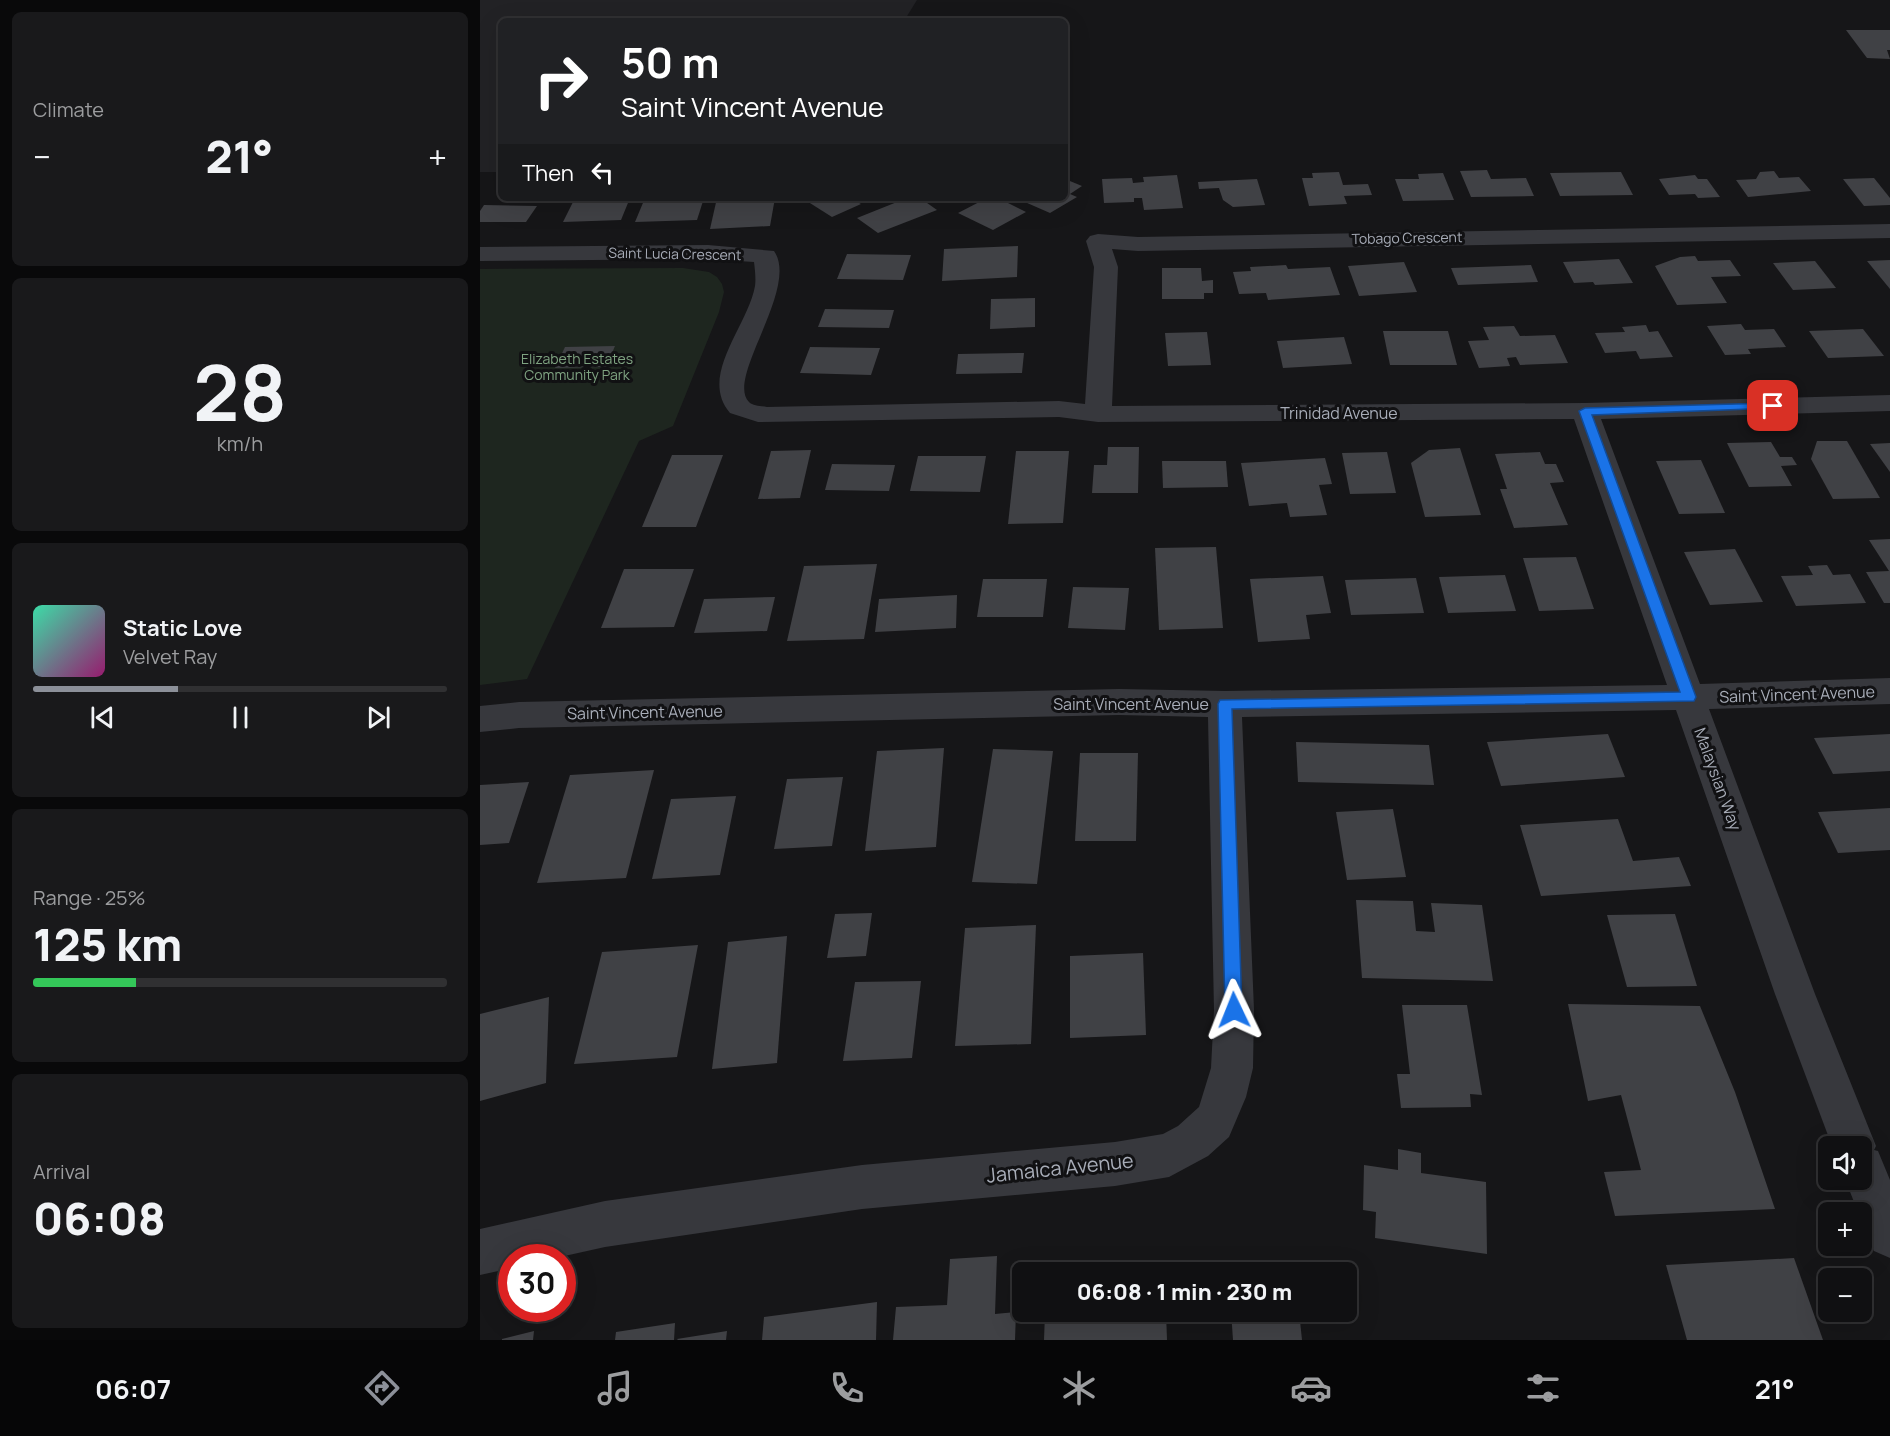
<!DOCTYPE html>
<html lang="en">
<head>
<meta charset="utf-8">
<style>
	:root { --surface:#101012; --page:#19191b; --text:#f1f3f6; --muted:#9c9d9f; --line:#303032; --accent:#8c9099 }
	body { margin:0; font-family:Manrope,sans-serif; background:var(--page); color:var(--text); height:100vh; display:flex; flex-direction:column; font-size:22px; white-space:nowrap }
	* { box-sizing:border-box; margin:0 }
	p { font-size:20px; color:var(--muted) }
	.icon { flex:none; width:33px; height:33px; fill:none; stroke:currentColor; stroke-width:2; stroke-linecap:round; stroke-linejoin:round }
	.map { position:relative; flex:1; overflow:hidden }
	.drawer { display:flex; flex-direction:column; gap:12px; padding:12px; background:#09090a; width:480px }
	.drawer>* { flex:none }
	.top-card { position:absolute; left:18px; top:18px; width:570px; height:183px; border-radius:9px; box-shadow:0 6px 24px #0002,0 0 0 2px var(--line); background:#202124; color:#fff; overflow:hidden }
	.fabs { position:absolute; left:1338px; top:1136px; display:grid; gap:12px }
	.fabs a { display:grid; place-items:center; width:54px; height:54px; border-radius:9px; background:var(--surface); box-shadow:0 6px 24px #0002,0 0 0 2px var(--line); font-size:30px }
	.speed { position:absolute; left:18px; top:1244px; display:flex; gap:12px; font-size:30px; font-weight:700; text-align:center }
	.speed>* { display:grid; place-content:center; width:78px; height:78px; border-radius:50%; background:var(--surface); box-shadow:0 6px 24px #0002,0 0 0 2px var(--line); line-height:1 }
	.speed .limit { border:9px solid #d22; background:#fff; color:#111 }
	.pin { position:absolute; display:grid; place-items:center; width:51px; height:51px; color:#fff; margin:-26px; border-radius:12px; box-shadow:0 3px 9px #0006 }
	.me { position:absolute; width:66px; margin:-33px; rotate:358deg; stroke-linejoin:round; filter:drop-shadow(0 0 4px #0008) }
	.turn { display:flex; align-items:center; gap:21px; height:126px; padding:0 24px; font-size:27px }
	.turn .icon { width:78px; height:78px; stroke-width:2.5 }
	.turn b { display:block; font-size:42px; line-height:51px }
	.then { display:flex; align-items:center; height:57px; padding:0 24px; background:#0003; gap:12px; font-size:22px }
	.big { font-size:45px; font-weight:800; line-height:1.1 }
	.drawer .card { flex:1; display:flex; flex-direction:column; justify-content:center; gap:9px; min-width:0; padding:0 21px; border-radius:9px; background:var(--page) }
	.drawer .dial { align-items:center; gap:0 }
	.dial b { font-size:78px; line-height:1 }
	.song { display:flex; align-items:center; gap:18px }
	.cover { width:72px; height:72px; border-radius:9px; background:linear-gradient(135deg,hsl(160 70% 55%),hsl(320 70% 35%)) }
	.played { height:6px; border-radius:3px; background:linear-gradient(90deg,var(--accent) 35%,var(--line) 35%) }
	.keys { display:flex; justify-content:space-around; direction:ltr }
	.heat { display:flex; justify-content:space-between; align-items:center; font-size:33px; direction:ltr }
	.charge { height:9px; border-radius:4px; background:linear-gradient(90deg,#34c759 25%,var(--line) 0) }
	.trip { position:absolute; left:532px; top:1262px; width:345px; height:60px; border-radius:9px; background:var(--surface); box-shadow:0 6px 24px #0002,0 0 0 2px var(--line); font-weight:800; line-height:60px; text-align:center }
	.tabs { display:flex; height:96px; justify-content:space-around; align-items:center; background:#060607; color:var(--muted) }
	.tabs .icon { width:42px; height:42px }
	.tabs .on { color:var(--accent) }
	.tabs b { font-size:27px; color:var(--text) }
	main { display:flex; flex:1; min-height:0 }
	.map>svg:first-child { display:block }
</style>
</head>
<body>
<main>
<section class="drawer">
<div class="card"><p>Climate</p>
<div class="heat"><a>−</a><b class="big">21°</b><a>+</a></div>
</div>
<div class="card dial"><b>28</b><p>km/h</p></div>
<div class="card">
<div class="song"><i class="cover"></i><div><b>Static Love</b><p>Velvet Ray</p></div></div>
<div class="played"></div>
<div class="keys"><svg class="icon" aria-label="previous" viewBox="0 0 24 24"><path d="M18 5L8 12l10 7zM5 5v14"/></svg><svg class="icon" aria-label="pause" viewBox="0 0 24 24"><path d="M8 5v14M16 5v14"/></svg><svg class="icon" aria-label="next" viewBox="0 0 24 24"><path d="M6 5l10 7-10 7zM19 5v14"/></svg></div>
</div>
<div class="card"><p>Range · 25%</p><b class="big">125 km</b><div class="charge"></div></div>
<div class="card"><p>Arrival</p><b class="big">06:08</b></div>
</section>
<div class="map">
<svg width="1410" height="1340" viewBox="0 0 1410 1340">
	<rect width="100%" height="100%" fill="#161618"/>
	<polygon fill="#222225" points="0,0 437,0 424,21 21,21 21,172 0,172"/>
	<polygon fill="#1e261f" points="203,268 229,272 237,277 242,284 244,292 239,312 193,426 159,441 47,679 0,685 0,269"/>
	<g fill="#404145">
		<polygon points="1366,30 1410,30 1410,50 1407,50 1410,59 1387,58"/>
		<polygon points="1007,170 1011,179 1046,178 1054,196 991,197 980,171"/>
		<polygon points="1294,171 1299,178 1319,177 1331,191 1268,197 1256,180 1276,179 1280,172"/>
		<polygon points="859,172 863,185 888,184 892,195 864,196 867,204 829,206 822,178 833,178 832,173"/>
		<polygon points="1141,172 1153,195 1080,196 1070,173"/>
		<polygon points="963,173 974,200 923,201 915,179 939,179 938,174"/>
		<polygon points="697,175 703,208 664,210 662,198 654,198 654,202 624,203 622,179 652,178 653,183 664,182 663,177"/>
		<polygon points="1215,175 1218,179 1227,179 1240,197 1218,198 1215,194 1189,195 1179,179"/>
		<polygon points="1394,178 1410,198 1410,205 1384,206 1363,179"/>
		<polygon points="585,179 602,186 590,194 597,197 570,213 538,199 585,198"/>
		<polygon points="777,179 785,205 753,207 743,200 739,188 719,189 718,182"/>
		<polygon points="95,198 150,198 141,220 83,222"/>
		<polygon points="165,198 224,198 217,220 155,222"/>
		<polygon points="237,198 295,198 290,226 230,229"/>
		<polygon points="322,198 370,198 381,204 352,217"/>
		<polygon points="427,198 440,198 457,210 398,233 377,218"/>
		<polygon points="507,198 518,198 546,212 513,230 478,213"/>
		<polygon points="4,205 57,206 46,222 0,222 0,211"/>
		<polygon points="538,246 537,277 462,281 464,249"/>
		<polygon points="367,254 431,255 423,280 357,279"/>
		<polygon points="1215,256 1218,261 1250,260 1261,276 1231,277 1247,303 1197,305 1175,266 1200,257"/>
		<polygon points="1139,259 1153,283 1115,285 1113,282 1094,283 1083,262"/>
		<polygon points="1410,260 1410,289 1387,261"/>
		<polygon points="1335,261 1356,288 1313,290 1293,263"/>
		<polygon points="924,262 937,292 879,296 868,266"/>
		<polygon points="806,265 808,269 850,267 860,295 788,300 786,293 759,294 753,272 771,271 770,267"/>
		<polygon points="1051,265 1058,282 978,285 971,268"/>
		<polygon points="682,268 721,268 722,281 733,280 733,293 724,293 724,299 682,299"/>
		<polygon points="555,298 555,327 510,329 511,299"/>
		<polygon points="345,309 414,310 409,328 338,327"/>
		<polygon points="1261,324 1265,330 1294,329 1306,347 1268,349 1271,354 1245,355 1227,326"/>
		<polygon points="1166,325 1169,332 1178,331 1193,357 1160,359 1156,351 1125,353 1115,333 1145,332 1142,327"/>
		<polygon points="1034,326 1040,336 1075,335 1088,363 1040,365 1036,357 1027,358 1030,366 999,368 988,341 1009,340 1003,327"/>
		<polygon points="1383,329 1404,356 1348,358 1329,331"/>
		<polygon points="903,331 968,331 977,365 910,365"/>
		<polygon points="727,332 731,365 688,366 685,333"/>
		<polygon points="864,337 872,364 803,368 797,341"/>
		<polygon points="135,346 126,367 75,368 85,347"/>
		<polygon points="330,347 400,348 391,375 320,373"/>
		<polygon points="544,353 542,373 476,374 478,354"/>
		<polygon points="1337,441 1367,441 1400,498 1353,499 1331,459"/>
		<polygon points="1291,442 1300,457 1312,457 1317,465 1301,466 1312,486 1269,487 1247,443"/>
		<polygon points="1410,443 1410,472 1390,444"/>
		<polygon points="628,447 659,447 658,493 612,493 614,465 627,465"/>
		<polygon points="980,448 1001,515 945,517 931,463 949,450"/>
		<polygon points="331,450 320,498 278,499 291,451"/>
		<polygon points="536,451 589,451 583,523 528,524"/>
		<polygon points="907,452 916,493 870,494 862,453"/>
		<polygon points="1060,452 1065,464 1076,464 1084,482 1070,483 1088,525 1034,528 1020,489 1027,489 1015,454"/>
		<polygon points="192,455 243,455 216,527 162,527"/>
		<polygon points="438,456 506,456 500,492 430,491"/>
		<polygon points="845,458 852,484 839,485 847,515 810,517 807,503 769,506 761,463"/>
		<polygon points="1221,460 1245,513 1199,514 1176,461"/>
		<polygon points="682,461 746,461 748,487 683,488"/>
		<polygon points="352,464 415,465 409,491 345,490"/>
		<polygon points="1410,539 1410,603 1404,603 1386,572 1409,571 1389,540"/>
		<polygon points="736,547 743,628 679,630 675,548"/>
		<polygon points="1255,549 1283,602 1230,605 1204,552"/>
		<polygon points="1096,557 1114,609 1059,611 1043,558"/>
		<polygon points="397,564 384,639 307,641 324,566"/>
		<polygon points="1347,565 1353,575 1370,574 1386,603 1316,606 1301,576 1333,575 1328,566"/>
		<polygon points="144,569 214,569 194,627 121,628"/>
		<polygon points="1025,575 1036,611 968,613 959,577"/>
		<polygon points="843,576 851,613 826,615 830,639 778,642 770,579"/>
		<polygon points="936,578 944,613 871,615 865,580"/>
		<polygon points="503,579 567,579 563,617 497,617"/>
		<polygon points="593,587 649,588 645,630 588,628"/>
		<polygon points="477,595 476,628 395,632 399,599"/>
		<polygon points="295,597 287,631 214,633 224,599"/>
		<polygon points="1128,734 1145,777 1021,786 1007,742"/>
		<polygon points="1410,734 1410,771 1353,774 1334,738"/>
		<polygon points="816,742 949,745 954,785 818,782"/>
		<polygon points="464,748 456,847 385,851 397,751"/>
		<polygon points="513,749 573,751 557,884 492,882"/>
		<polygon points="600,753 658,753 656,841 595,841"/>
		<polygon points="174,770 146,878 57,883 90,775"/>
		<polygon points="363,777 352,846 294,849 307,779"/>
		<polygon points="49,782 29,843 0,845 0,785"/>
		<polygon points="256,796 240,875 172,879 191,799"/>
		<polygon points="1410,808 1410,850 1358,853 1338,812"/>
		<polygon points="913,809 926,877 867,880 856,812"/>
		<polygon points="1138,819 1153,861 1199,857 1211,886 1061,896 1040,825"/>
		<polygon points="876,900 933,901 936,931 955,932 951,903 1002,905 1013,981 882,978"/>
		<polygon points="392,913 386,956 347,958 355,914"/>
		<polygon points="1195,914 1217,986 1147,987 1127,915"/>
		<polygon points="556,925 551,1044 475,1046 485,928"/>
		<polygon points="307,936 297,1063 232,1069 248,942"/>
		<polygon points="218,945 197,1057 94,1064 122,952"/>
		<polygon points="663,953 666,1035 590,1038 590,956"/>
		<polygon points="441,981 432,1058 363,1061 375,982"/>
		<polygon points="69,997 66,1083 0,1101 0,1014"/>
		<polygon points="1088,1004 1220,1006 1255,1092 1295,1209 1135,1216 1124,1172 1161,1170 1141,1095 1108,1101"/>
		<polygon points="922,1005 987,1005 1002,1095 990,1094 991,1107 921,1108 917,1074 930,1074"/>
		<polygon points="918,1149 941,1153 941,1173 1006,1182 1007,1254 895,1238 896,1212 883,1210 884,1165 918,1170"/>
		<polygon points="517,1256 515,1314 536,1312 535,1340 413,1340 416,1307 467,1305 470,1259"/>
		<polygon points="1314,1258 1343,1340 1207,1340 1186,1265"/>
		<polygon points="397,1302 396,1340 282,1340 284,1317"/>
		<polygon points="618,1311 686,1312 687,1340 564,1340 565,1313"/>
		<polygon points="751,1311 819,1311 822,1340 753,1340"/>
		<polygon points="195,1323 194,1340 135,1340 136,1332"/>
		<polygon points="54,1331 53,1340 22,1340 22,1339"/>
		<polygon points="247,1331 246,1340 198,1340 197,1339"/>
	</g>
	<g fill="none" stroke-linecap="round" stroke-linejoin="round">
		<path fill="#37383d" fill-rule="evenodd" d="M1410,224V238L658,251L632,249L638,267L632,406L1105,403L1410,395V411L1121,419L1220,684L1410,678V704L1229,709L1335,994L1396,1146L1394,1150L1398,1151L1410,1180V1258L1394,1251L1382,1221V1212H1378L1365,1179H1382V1146H1352L1295,994L1196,710L762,717L774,1010L773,1068L766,1097L749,1137L728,1156L689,1177L635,1186L382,1209L125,1247L80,1257H32V1268L0,1275V1229L125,1201L382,1165L635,1142L683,1134L698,1126L719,1107L731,1068L734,1010L728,717L639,715L39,728L0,732V706L39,702L639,689L745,691L1187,685L1094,419L618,422L579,417L278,422L250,413C218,376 268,326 275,286C276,279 275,270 274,262L228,259L0,261V247L228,245L294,251C320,288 245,378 269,402C273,406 281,406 287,407L579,401L605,404L614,267L606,241L610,236L618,234L658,237Z"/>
	</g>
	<polygon fill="#1a73e8" stroke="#114b97" stroke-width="1.5" points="1293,403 1297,404 1297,408 1112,415 1216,697 1214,701 752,709 762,1010 760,1016 754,1018 748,1016 745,1010 738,704 740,700 1200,692 1099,411 1105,408"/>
	<g text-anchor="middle" stroke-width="6" stroke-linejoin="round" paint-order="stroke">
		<g font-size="14" fill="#a8adb8" stroke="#111113">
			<text transform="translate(927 238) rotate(-1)" y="5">Tobago Crescent</text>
			<text transform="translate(195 254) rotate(1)" y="5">Saint Lucia Crescent</text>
		</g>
		<g font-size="14" fill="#7fa381" stroke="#111113">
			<text x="97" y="364">Elizabeth Estates<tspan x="97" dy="16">Community Park</tspan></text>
		</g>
		<g font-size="16" fill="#a8adb8" stroke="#111113">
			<text x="859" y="419">Trinidad Avenue</text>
			<text transform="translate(1317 694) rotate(-2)" y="6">Saint Vincent Avenue</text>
			<text x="651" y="710">Saint Vincent Avenue</text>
			<text transform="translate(165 712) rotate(-1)" y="6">Saint Vincent Avenue</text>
			<text transform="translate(1238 779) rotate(70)" y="6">Malaysian Way</text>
		</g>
		<g font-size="20" fill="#a8adb8" stroke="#111113">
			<text transform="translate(580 1168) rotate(-6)" y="7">Jamaica Avenue</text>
		</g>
	</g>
</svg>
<div class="fabs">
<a><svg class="icon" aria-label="sound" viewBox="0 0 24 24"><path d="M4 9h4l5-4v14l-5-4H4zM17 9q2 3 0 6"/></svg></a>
<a>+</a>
<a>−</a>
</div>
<div class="speed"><div class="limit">30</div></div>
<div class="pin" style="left:1293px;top:406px;background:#d93025"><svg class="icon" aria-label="arrive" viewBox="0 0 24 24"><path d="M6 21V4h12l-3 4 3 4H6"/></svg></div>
<svg class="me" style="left:754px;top:1010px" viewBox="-20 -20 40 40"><path d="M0-17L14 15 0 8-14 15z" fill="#1a73e8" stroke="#fff" stroke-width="4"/></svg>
<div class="trip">06:08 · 1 min · 230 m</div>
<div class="top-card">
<div class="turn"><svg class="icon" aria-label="right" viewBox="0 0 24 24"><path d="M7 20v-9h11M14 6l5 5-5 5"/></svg><div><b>50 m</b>Saint Vincent Avenue</div></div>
<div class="then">Then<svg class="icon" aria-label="left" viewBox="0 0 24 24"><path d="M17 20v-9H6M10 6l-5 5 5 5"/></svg></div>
</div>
</div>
</main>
<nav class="tabs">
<b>06:07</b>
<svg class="icon on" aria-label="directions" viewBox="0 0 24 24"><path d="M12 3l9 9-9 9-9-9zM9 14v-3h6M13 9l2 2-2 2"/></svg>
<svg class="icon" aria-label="music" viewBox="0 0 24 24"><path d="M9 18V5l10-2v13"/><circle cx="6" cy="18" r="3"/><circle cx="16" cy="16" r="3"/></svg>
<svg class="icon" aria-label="phone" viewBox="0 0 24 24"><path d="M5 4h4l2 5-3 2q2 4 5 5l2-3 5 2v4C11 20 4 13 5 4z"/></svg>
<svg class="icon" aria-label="climate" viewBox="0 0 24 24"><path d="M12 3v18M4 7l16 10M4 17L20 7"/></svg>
<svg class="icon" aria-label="car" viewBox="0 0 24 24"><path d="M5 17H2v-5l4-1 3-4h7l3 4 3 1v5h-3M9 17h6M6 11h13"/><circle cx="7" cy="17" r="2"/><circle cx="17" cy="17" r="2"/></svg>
<svg class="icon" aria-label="filters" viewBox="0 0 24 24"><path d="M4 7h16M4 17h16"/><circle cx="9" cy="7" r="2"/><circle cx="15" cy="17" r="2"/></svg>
<b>21°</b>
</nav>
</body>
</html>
